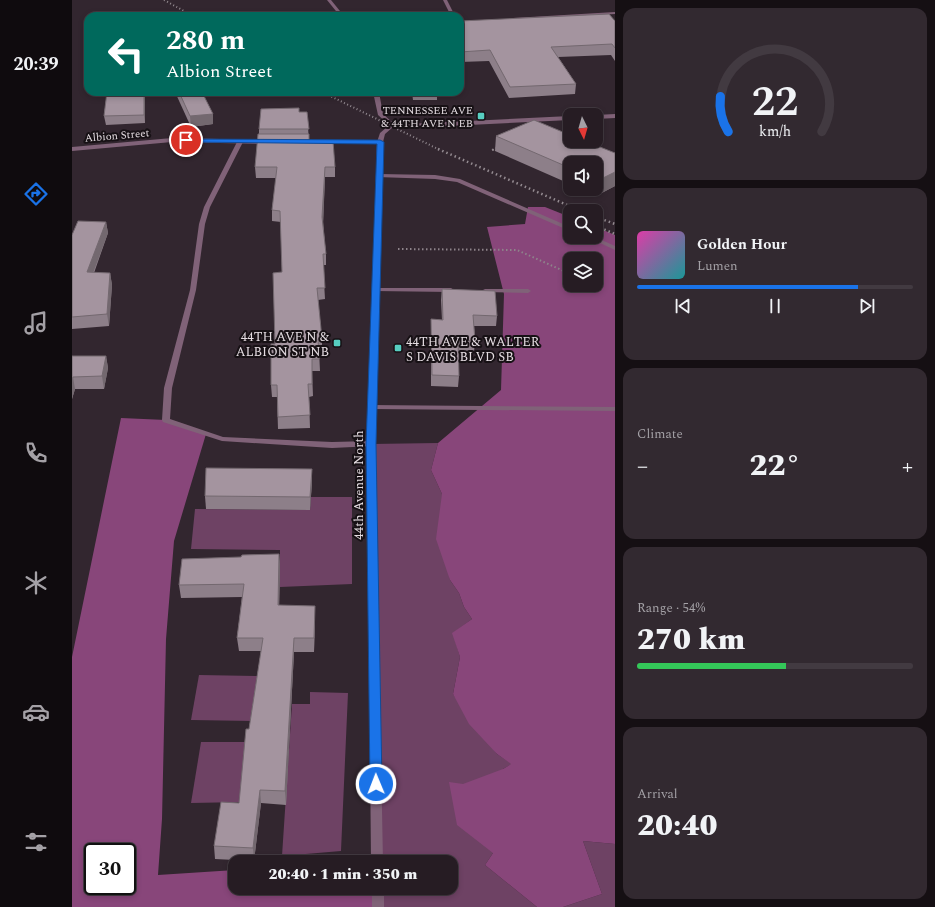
<!DOCTYPE html>
<html lang="en">
<head>
<meta charset="utf-8">
<style>
	:root { --surface:#261c23; --page:#322930; --text:#f1f3f6; --muted:#a4a1a6; --line:#423a41; --accent:#1a73e8 }
	body { margin:0; font-family:Spectral,serif; background:var(--page); color:var(--text); height:100vh; display:flex; flex-direction:column; font-size:15px; white-space:nowrap }
	* { box-sizing:border-box; margin:0 }
	p { font-size:13px; color:var(--muted) }
	.icon { flex:none; width:22px; height:22px; fill:none; stroke:currentColor; stroke-width:2; stroke-linecap:round; stroke-linejoin:round }
	.map { position:relative; flex:1; overflow:hidden }
	.panel { display:flex; flex-direction:column; gap:8px; padding:8px; background:#150f13; width:320px }
	.panel>* { flex:none }
	.hud { position:absolute; left:12px; top:12px; width:380px; height:84px; border-radius:12px; box-shadow:0 2px 6px #0003,0 0 0 1px var(--line); background:#00695c; color:#fff; overflow:hidden }
	.needle { width:26px; rotate:175deg }
	.fabs { position:absolute; left:491px; top:108px; display:grid; gap:8px }
	.fabs a { display:grid; place-items:center; width:40px; height:40px; border-radius:8px; background:var(--surface); box-shadow:0 2px 6px #0003,0 0 0 1px var(--line); font-size:20px }
	.speed { position:absolute; left:12px; top:843px; display:flex; gap:8px; font-size:20px; font-weight:700; text-align:center }
	.speed>* { display:grid; place-content:center; width:52px; height:52px; border-radius:50%; background:var(--surface); box-shadow:0 2px 6px #0003,0 0 0 1px var(--line); line-height:1 }
	.speed .limit { border:2px solid #111; border-radius:6px; background:#fff; color:#111 }
	.pin { position:absolute; display:grid; place-items:center; width:34px; height:34px; color:#fff; margin:-17px; border:2px solid #fff; border-radius:50%; box-shadow:0 1px 4px #0007 }
	.me { position:absolute; width:44px; margin:-22px; rotate:359deg; stroke-linejoin:round; filter:drop-shadow(0 0 3px #0008) }
	.turn { display:flex; align-items:center; gap:14px; height:84px; padding:0 16px; font-size:18px }
	.turn .icon { width:52px; height:52px; stroke-width:2.5 }
	.turn b { display:block; font-size:28px; line-height:34px }
	.big { font-size:30px; font-weight:800; line-height:1.1 }
	.panel .card { flex:1; display:flex; flex-direction:column; justify-content:center; gap:6px; min-width:0; padding:0 14px; border-radius:12px; background:var(--page) }
	.panel .dial { align-items:center; gap:0 }
	.dial svg { height:104px; overflow:visible; fill:none; stroke:var(--line); stroke-width:7; stroke-linecap:round; text-anchor:middle }
	.dial text { fill:var(--text); stroke:none }
	.song { display:flex; align-items:center; gap:12px }
	.cover { width:48px; height:48px; border-radius:6px; background:linear-gradient(135deg,hsl(320 70% 55%),hsl(180 70% 35%)) }
	.played { height:4px; border-radius:2px; background:linear-gradient(90deg,var(--accent) 80%,var(--line) 80%) }
	.keys { display:flex; justify-content:space-around; direction:ltr }
	.heat { display:flex; justify-content:space-between; align-items:center; font-size:22px; direction:ltr }
	.charge { height:6px; border-radius:3px; background:linear-gradient(90deg,#34c759 54%,var(--line) 0) }
	.trip { position:absolute; left:156px; top:855px; width:230px; height:40px; border-radius:12px; background:var(--surface); box-shadow:0 2px 6px #0003,0 0 0 1px var(--line); font-weight:800; line-height:40px; text-align:center }
	main { display:flex; flex:1; min-height:0 }
	.tabs { display:flex; flex-direction:column; width:72px; justify-content:space-around; align-items:center; background:#0f0b0e; color:var(--muted) }
	.tabs .icon { width:28px; height:28px }
	.tabs .active { color:var(--accent) }
	.tabs b { font-size:18px; color:var(--text) }
	.map>svg:first-child { display:block }
</style>
</head>
<body>
<main>
<nav class="tabs">
<b>20:39</b>
<svg class="icon active" aria-label="directions" viewBox="0 0 24 24"><path d="M12 3l9 9-9 9-9-9zM9 14v-3h6M13 9l2 2-2 2"/></svg>
<svg class="icon" aria-label="music" viewBox="0 0 24 24"><path d="M9 18V5l10-2v13"/><circle cx="6" cy="18" r="3"/><circle cx="16" cy="16" r="3"/></svg>
<svg class="icon" aria-label="phone" viewBox="0 0 24 24"><path d="M5 4h4l2 5-3 2q2 4 5 5l2-3 5 2v4C11 20 4 13 5 4z"/></svg>
<svg class="icon" aria-label="climate" viewBox="0 0 24 24"><path d="M12 3v18M4 7l16 10M4 17L20 7"/></svg>
<svg class="icon" aria-label="car" viewBox="0 0 24 24"><path d="M5 17H2v-5l4-1 3-4h7l3 4 3 1v5h-3M9 17h6M6 11h13"/><circle cx="7" cy="17" r="2"/><circle cx="17" cy="17" r="2"/></svg>
<svg class="icon" aria-label="filters" viewBox="0 0 24 24"><path d="M4 7h16M4 17h16"/><circle cx="9" cy="7" r="2"/><circle cx="15" cy="17" r="2"/></svg>
</nav>
<div class="map">
<svg width="543" height="907" viewBox="0 0 543 907">
	<rect width="100%" height="100%" fill="#32262f"/>
	<g fill="#6e4264">
		<polygon points="366,443 359,470 370,494 378,580 387,593 392,607 400,619 381,633 388,657 381,694 425,754 440,764 431,769 421,853 413,865 465,907 306,907 306,888 379,888 379,862 305,862 299,444"/>
		<polygon points="239,497 280,497 280,584 208,587 208,550 119,549 123,509 238,510"/>
		<polygon points="127,675 188,676 181,721 119,720"/>
		<polygon points="238,692 276,693 269,851 210,856 220,704 238,704"/>
		<polygon points="129,742 176,742 170,802 119,803"/>
		<polygon points="511,841 543,844 543,907 491,907 530,894"/>
	</g>
	<g fill="#88467a" fill-rule="evenodd">
		<path d="M456,207H473L498,217V237H524V227L543,235V844L511,841L530,894L491,907H465L413,865L421,853L385,825L377,782L391,784L431,769L439,764L425,754L397,724L381,694L388,657L380,633L400,619L392,607L387,593L378,580L364,539L370,494L359,470L366,443L429,390L432,294L415,227L453,224ZM498,259H524V285H498Z"/>
		<path d="M49,418L94,420L134,434L102,541L94,639L90,819L86,875L163,870V888H306V907H0V657ZM21,852H55V886H21Z"/>
	</g>
	<g fill="none" stroke-linecap="round" stroke-linejoin="round">
		<polyline stroke="#8e848b" stroke-width="1.5" stroke-dasharray="1 2" stroke-linecap="butt" points="421,150 426,147"/>
		<g stroke="#8e848b" stroke-width="2" stroke-dasharray="1.5 2.5" stroke-linecap="butt">
			<polyline points="420,150 423,149"/>
			<polyline points="326,249 445,250 494,272"/>
		</g>
		<g fill="#806278" fill-rule="evenodd">
			<polygon points="371,0 375,0 383,16 379,16"/>
			<polygon points="168,140 171,142 138,207 133,224 124,290 100,388 98,419 151,437 260,442 299,441 302,442 303,444 302,446 260,448 150,441 91,422 90,420 92,388 118,290 127,224 132,207 165,142"/>
			<polygon points="307,174 363,175 388,179 498,227 498,231 385,182 363,179 305,177 305,175"/>
			<polygon points="515,237 523,237 543,246 543,250"/>
			<polygon points="304,288 379,288 382,290 379,292 302,291 302,289"/>
			<polygon points="413,289 456,289 459,291 456,293 411,292 411,290"/>
			<polygon points="297,405 543,407 543,411 300,409 296,407"/>
		</g>
		<g fill="#806278" fill-rule="evenodd">
			<polygon points="255,0 259,0 272,16 268,16"/>
			<polygon points="543,12 543,14 441,20 439,19 441,18"/>
			<polygon points="301,92 307,92 311,114 321,123 321,127 313,134 311,142 303,444 311,862 299,862 295,444 305,142 308,133 315,127 315,123 306,115"/>
			<rect x="300" y="888" width="12" height="19"/>
		</g>
		<g fill="#806278" fill-rule="evenodd">
			<polygon points="543,114 543,118 524,119 524,115"/>
			<polygon points="498,116 498,120 335,128 315,123 318,121 335,124"/>
			<polygon points="100,138 197,140 200,142 197,144 100,142 0,151 0,147"/>
			<polygon points="250,140 308,140 311,142 308,144 248,143 248,141"/>
		</g>
		<g stroke="#948b91" stroke-width="2" stroke-dasharray="1 2.5" stroke-linecap="butt">
			<polyline points="92,0 121,16"/>
			<polyline points="250,92 368,150"/>
		</g>
		<g stroke="#948b91" stroke-width="2.5" stroke-dasharray="1.5 3" stroke-linecap="butt">
			<polyline points="366,149 509,211"/>
			<polyline points="524,217 543,224"/>
			<polyline points="524,226 543,234"/>
		</g>
	</g>
	<g fill="#8d7f89">
		<polygon points="388,21 543,21 543,61 539,55 486,57 504,84 503,94 437,98 417,61 388,62"/>
		<polygon points="35,92 73,92 73,123 34,125 32,116"/>
		<polygon points="103,92 130,92 141,124 119,127"/>
		<polygon points="340,92 365,92 365,100 341,100"/>
		<polygon points="227,112 235,112 237,142 263,167 263,177 253,177 251,222 254,254 254,265 251,265 253,299 246,300 250,339 250,351 247,351 248,371 240,371 241,396 237,397 238,428 206,429 205,397 200,397 199,385 210,272 209,222 200,221 200,210 204,178 184,178 183,167 187,134 187,129"/>
		<polygon points="424,136 543,153 543,186 524,196 510,189 524,189 524,163 498,163 498,184 423,151"/>
		<polygon points="34,222 36,233 22,273 38,273 40,285 37,326 0,329 0,235"/>
		<polygon points="370,289 425,316 424,326 402,326 403,341 402,352 386,351 387,376 386,387 359,386 359,319 370,320 369,300"/>
		<polygon points="0,356 34,356 36,368 32,389 3,389 0,399"/>
		<polygon points="240,469 240,482 238,510 134,509 133,496"/>
		<polygon points="207,554 208,567 207,605 243,619 242,652 222,652 214,805 189,803 182,861 143,859 142,846 167,803 177,729 189,651 167,651 165,638 170,597 109,598 107,585 169,557"/>
	</g>
	<g fill="#73686f">
		<polygon points="72,92 73,92 73,123 72,115"/>
		<polygon points="141,114 141,124 119,127 118,116"/>
		<polygon points="253,167 253,177 251,228 250,217"/>
		<polygon points="543,172 543,186 524,196 527,180"/>
		<polygon points="34,222 36,233 17,284 15,272"/>
		<polygon points="38,273 40,285 37,326 35,314"/>
		<polygon points="34,356 36,368 32,389 30,376"/>
		<polygon points="1,377 3,389 0,399 0,379"/>
		<polygon points="240,469 240,482 238,510 238,497"/>
		<polygon points="207,554 208,567 207,618 206,605"/>
		<polygon points="243,606 243,619 242,652 242,638"/>
		<polygon points="222,638 222,652 214,805 213,791"/>
		<polygon points="188,790 189,803 182,861 181,848"/>
	</g>
	<g fill="#a4949f" stroke="#73686f">
		<polygon points="537,14 543,21 543,48 540,44 479,47 504,84 438,87 418,50 388,52 388,21"/>
		<polygon points="35,92 72,92 72,115 32,116"/>
		<polygon points="107,92 130,92 141,114 118,116"/>
		<polygon points="227,108 227,112 235,112 237,129 187,129 189,109"/>
		<polygon points="462,120 498,135 498,141 513,141 543,153 543,172 527,180 524,179 524,163 498,163 498,168 424,136"/>
		<polygon points="186,134 237,134 237,142 261,141 263,167 253,167 250,217 254,254 251,254 253,288 245,288 250,339 246,339 247,359 240,359 240,384 236,384 238,415 206,417 205,385 199,385 199,344 203,344 201,273 210,272 208,211 200,210 205,167 183,167"/>
		<polygon points="6,221 34,222 15,272 38,273 35,314 0,317 0,235"/>
		<polygon points="370,289 423,291 425,316 401,315 403,341 386,340 387,376 360,375 359,319 371,320"/>
		<polygon points="0,356 34,356 30,376 1,377 0,379"/>
		<polygon points="134,468 240,469 238,497 133,496"/>
		<polygon points="207,554 206,605 243,606 242,638 222,638 213,791 188,790 181,848 142,846 149,802 167,803 174,729 177,729 191,638 165,638 172,584 107,585 110,559 169,557 170,555"/>
	</g>
	<polygon fill="#1a73e8" stroke="#114b97" points="112,139 308,140 312,142 304,444 310,784 308,788 304,790 300,788 298,784 294,444 305,144 114,142 112,142"/>
	<g fill="#57cec1" stroke="#171115" stroke-width="1.5">
		<rect x="405" y="112" width="8" height="8" rx="2"/>
		<rect x="261" y="339" width="8" height="8" rx="2"/>
		<rect x="322" y="344" width="8" height="8" rx="2"/>
	</g>
	<g text-anchor="middle" stroke-width="4" stroke-linejoin="round" paint-order="stroke">
		<g font-size="11" fill="#e5dde2" stroke="#171115" text-anchor="end">
			<text x="401" y="114">TENNESSEE AVE<tspan x="401" dy="13">&amp; 44TH AVE N EB</tspan></text>
		</g>
		<g font-size="11" fill="#e5dde2" stroke="#171115">
			<text transform="translate(45 135) rotate(-5)" y="4">Albion Street</text>
		</g>
		<g font-size="13" fill="#e5dde2" stroke="#171115" text-anchor="end">
			<text x="257" y="341">44TH AVE N &amp;<tspan x="257" dy="15">ALBION ST NB</tspan></text>
			<text x="334" y="346" text-anchor="start">44TH AVE &amp; WALTER<tspan x="334" dy="15">S DAVIS BLVD SB</tspan></text>
		</g>
		<g font-size="13" fill="#e5dde2" stroke="#171115">
			<text transform="translate(286 485) rotate(-90)" y="5">44th Avenue North</text>
		</g>
	</g>
</svg>
<div class="fabs">
<a><svg class="needle" viewBox="-14 -14 28 28"><path d="M0-13l5 13h-10z" fill="#e53935"/><path d="M0 13l5-13h-10z" fill="#a4a1a6"/></svg></a>
<a><svg class="icon" aria-label="sound" viewBox="0 0 24 24"><path d="M4 9h4l5-4v14l-5-4H4zM17 9q2 3 0 6"/></svg></a>
<a><svg class="icon" aria-label="search" viewBox="0 0 24 24"><circle cx="10" cy="10" r="6"/><path d="M15 15l6 6"/></svg></a>
<a><svg class="icon" aria-label="layers" viewBox="0 0 24 24"><path d="M12 4l9 5-9 5-9-5zM3 14l9 5 9-5"/></svg></a>
</div>
<div class="speed"><div class="limit">30</div></div>
<div class="pin" style="left:114px;top:140px;background:#d93025"><svg class="icon" aria-label="arrive" viewBox="0 0 24 24"><path d="M6 21V4h12l-3 4 3 4H6"/></svg></div>
<svg class="me" style="left:304px;top:784px" viewBox="-20 -20 40 40"><circle r="17" fill="#1a73e8" stroke="#fff" stroke-width="3"/><path d="M0-11L8 9 0 5-8 9z" fill="#fff"/></svg>
<div class="trip">20:40 · 1 min · 350 m</div>
<div class="hud">
<div class="turn"><svg class="icon" aria-label="left" viewBox="0 0 24 24"><path d="M17 20v-9H6M10 6l-5 5 5 5"/></svg><div><b>280 m</b>Albion Street</div></div>
</div>
</div>
<section class="panel">
<div class="card dial"><svg viewBox="0 0 100 80">
<path d="M14 69A42 42 0 1 1 86 69"/>
<path d="M14 69A42 42 0 0 1 8 42" stroke="#1a73e8"/>
<text x="50" y="56" font-size="32" font-weight="700">22</text>
<text x="50" y="72" font-size="11">km/h</text>
</svg></div>
<div class="card">
<div class="song"><i class="cover"></i><div><b>Golden Hour</b><p>Lumen</p></div></div>
<div class="played"></div>
<div class="keys"><svg class="icon" aria-label="previous" viewBox="0 0 24 24"><path d="M18 5L8 12l10 7zM5 5v14"/></svg><svg class="icon" aria-label="pause" viewBox="0 0 24 24"><path d="M8 5v14M16 5v14"/></svg><svg class="icon" aria-label="next" viewBox="0 0 24 24"><path d="M6 5l10 7-10 7zM19 5v14"/></svg></div>
</div>
<div class="card"><p>Climate</p>
<div class="heat"><a>−</a><b class="big">22°</b><a>+</a></div>
</div>
<div class="card"><p>Range · 54%</p><b class="big">270 km</b><div class="charge"></div></div>
<div class="card"><p>Arrival</p><b class="big">20:40</b></div>
</section>
</main>
</body>
</html>
